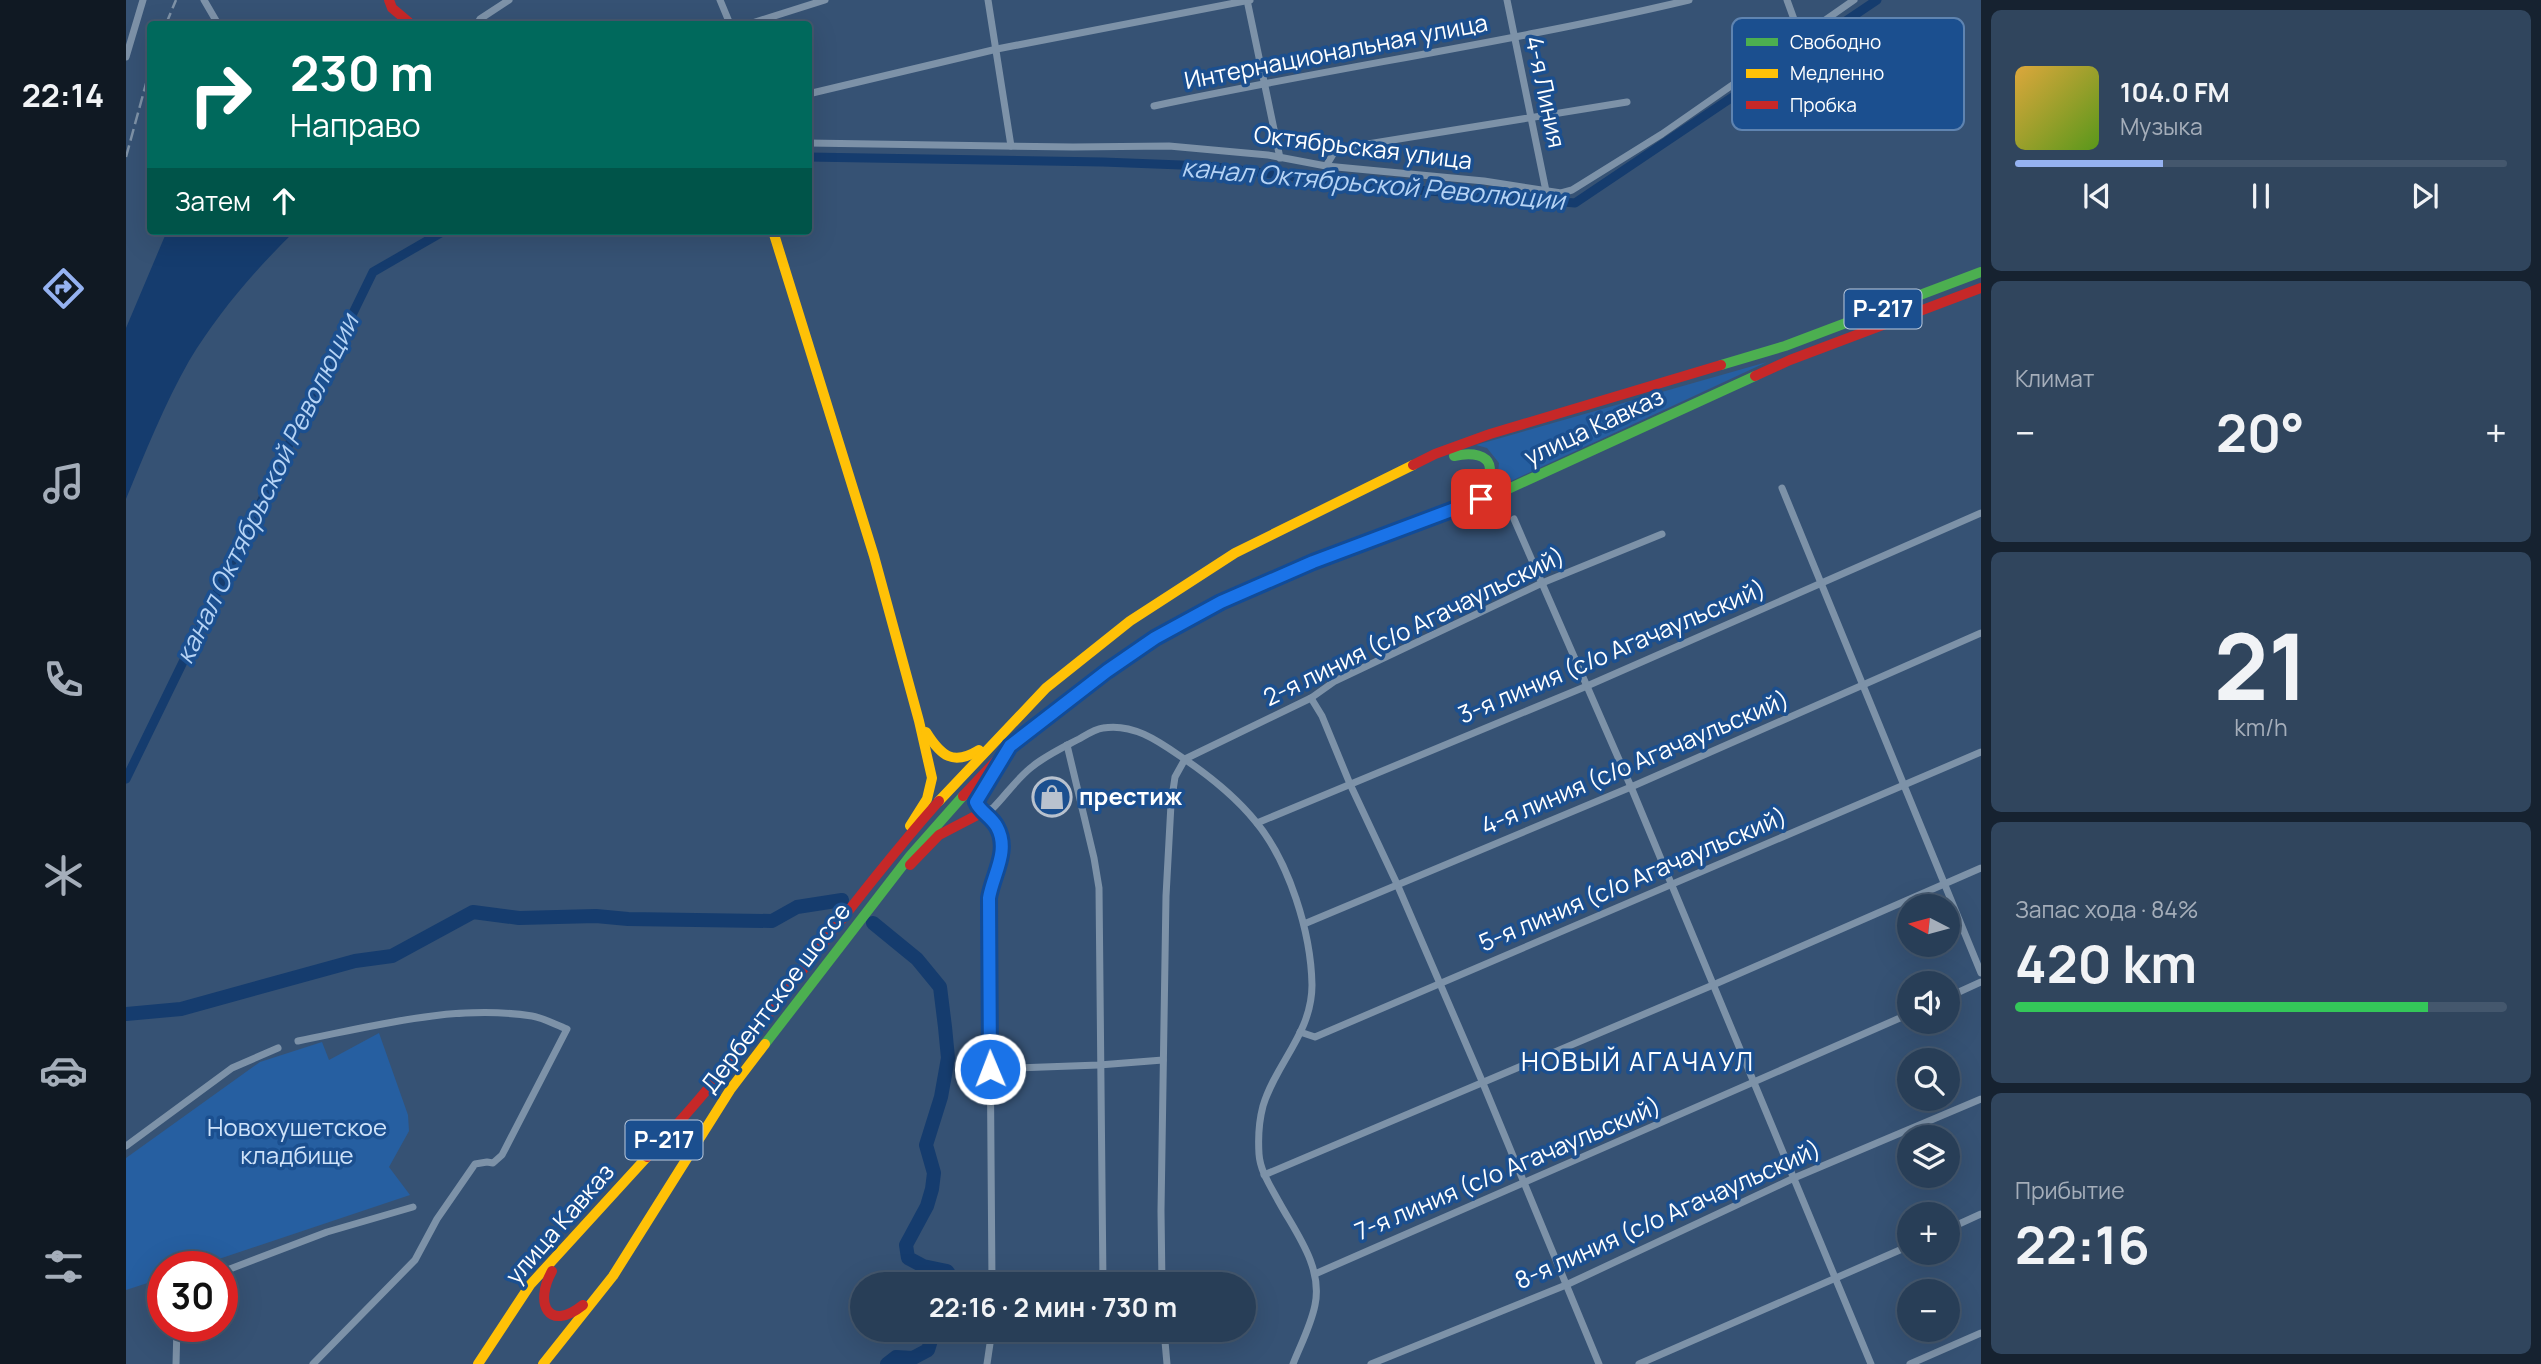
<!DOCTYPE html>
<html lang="ru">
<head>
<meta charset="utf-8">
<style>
	:root { --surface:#283e57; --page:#30455d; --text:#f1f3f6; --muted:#a5aeba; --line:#44576d; --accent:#95b2f1 }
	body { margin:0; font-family:Manrope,sans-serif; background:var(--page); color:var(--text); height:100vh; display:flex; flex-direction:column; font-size:26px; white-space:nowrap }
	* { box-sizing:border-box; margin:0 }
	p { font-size:23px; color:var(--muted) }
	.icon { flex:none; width:38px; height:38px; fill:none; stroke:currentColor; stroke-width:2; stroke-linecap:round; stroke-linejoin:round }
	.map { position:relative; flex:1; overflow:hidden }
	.drawer { display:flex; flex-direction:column; gap:10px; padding:10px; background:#162230; width:560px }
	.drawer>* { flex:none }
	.guide { position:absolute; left:21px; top:21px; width:665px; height:214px; border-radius:7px; box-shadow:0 7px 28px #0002,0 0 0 2px var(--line); background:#00695c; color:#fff; overflow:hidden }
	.needle { width:46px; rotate:276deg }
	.fabs { position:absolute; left:1771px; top:894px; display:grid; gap:14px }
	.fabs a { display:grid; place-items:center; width:63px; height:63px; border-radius:50%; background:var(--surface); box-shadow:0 7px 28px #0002,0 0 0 2px var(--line); font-size:35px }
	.speed { position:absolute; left:21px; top:1251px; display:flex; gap:14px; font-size:35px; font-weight:700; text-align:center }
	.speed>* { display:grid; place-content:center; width:91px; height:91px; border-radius:50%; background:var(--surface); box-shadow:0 7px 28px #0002,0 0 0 2px var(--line); line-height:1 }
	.speed .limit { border:10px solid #d22; background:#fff; color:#111 }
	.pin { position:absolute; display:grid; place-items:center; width:60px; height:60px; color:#fff; margin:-30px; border-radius:14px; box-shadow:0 4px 10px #0006 }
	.me { position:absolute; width:77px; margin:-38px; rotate:359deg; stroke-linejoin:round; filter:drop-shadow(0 0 5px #0008) }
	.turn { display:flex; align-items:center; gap:24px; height:147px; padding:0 28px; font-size:32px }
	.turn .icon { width:91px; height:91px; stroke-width:2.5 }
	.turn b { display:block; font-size:49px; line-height:60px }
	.then { display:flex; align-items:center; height:66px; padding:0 28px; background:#0003; gap:14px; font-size:26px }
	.big { font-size:52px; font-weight:700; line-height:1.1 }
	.drawer .card { flex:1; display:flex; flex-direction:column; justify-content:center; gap:10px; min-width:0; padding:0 24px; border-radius:10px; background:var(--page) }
	.drawer .dial { align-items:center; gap:0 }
	.dial b { font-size:91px; line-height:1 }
	.song { display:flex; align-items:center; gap:21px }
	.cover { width:84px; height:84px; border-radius:10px; background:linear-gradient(135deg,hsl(40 70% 55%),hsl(90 70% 35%)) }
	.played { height:7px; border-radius:4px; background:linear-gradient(90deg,var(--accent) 30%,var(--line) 30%) }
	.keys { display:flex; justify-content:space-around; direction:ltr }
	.heat { display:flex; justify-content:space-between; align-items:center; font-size:38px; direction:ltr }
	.charge { height:10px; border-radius:5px; background:linear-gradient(90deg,#34c759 84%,var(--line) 0) }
	.trip { position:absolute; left:724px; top:1272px; width:406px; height:70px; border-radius:35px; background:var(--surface); box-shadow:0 7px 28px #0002,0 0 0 2px var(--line); font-weight:700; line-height:70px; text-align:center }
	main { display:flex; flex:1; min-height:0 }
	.tab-bar { display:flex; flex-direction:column; width:126px; justify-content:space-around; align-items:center; background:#101923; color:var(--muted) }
	.tab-bar .icon { width:49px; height:49px }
	.tab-bar .current { color:var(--accent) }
	.tab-bar b { font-size:32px; color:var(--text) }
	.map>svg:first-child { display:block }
</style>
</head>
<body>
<main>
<nav class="tab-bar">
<b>22:14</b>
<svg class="icon current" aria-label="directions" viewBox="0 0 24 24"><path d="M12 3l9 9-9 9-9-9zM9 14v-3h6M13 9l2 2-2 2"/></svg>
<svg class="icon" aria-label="music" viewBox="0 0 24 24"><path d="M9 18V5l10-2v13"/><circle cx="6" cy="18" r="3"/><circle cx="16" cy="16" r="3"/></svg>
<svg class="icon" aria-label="phone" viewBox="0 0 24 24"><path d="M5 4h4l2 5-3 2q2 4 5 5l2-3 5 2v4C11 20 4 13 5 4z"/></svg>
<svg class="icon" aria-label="climate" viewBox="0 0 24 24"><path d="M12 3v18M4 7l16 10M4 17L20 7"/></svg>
<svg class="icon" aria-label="car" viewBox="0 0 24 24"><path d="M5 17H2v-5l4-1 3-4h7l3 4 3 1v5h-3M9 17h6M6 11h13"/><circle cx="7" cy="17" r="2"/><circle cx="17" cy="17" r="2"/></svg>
<svg class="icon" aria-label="filters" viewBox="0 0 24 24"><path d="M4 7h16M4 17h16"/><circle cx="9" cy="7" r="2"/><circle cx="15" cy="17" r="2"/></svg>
</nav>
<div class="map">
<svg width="1855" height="1364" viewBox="0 0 1855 1364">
	<rect width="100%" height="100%" fill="#365274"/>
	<g fill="#265fa1">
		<polygon points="1641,362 1368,489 1371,482 1373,463 1361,448 1350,445"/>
		<polygon points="253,1033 282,1115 283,1131 263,1167 284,1195 69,1267 37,1267 37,1278 0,1290 0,1158 134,1062 196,1042 203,1060"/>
	</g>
	<path fill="#153c6e" d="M41,231H169C129,270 92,313 63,361C39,403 18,455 0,499V328Z"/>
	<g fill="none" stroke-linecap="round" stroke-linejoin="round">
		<g stroke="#153c6e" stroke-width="9">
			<polyline points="682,157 977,162 1081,166 1243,186 1449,203 1751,0"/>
			<polyline points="0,779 247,272 318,231"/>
		</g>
		<g stroke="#153c6e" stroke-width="14">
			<polyline points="747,923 791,959 814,987 819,1027 822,1058 815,1097 800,1145 808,1173 806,1189 801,1206 780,1245 782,1258 797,1266 821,1271 830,1284"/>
			<polyline points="0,1014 55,1009 229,961 266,956 347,912 393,918 470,916 502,919 646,921 671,907 716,900"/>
			<polyline points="761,1364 770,1357 787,1358 802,1350 806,1337 816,1330"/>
		</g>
		<g stroke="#7d92a8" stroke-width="7">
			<polyline points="78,0 92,24"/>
			<polyline points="594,0 604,24"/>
			<polyline points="862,0 885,146"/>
			<polyline points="1121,0 1154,158"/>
			<polyline points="1381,0 1420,191"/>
			<polyline points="1661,0 1669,22"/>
			<polyline points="351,24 354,19 383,0"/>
			<polyline points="623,24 699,0"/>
			<polyline points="0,57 17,0"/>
			<polyline points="682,94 871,49 1124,0"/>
			<path d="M1028,106C1206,68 1386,42 1563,0"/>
			<polyline points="682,143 947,147 1043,146 1142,155 1200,166 1358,181 1435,193 1446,190 1536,134 1728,0"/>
			<polyline points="1200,166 1209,151 1217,148 1501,102"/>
			<polyline points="1656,488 1855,973"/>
			<polyline points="1388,519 1505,787 1745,1364"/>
			<polyline points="1185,698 1196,716 1224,784 1271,884 1356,1081 1473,1364"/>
			<polyline points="941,745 968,858 973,888 977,1284"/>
			<polyline points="1131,823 1461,686 1855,513"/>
			<polyline points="1178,924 1505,787 1855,633"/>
			<polyline points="1822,997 1855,982"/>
			<polyline points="1174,1032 1189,1037 1855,752"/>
			<path d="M172,1041C248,1026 328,1004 406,1016C418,1018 430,1025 441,1029L376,1155L367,1163L361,1162L349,1164L311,1219L289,1260L187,1364"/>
			<polyline points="865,1069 973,1065 1037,1060"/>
			<polyline points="0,1146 106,1068 152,1048"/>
			<polyline points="1138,1175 1587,985 1855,868"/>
			<polyline points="1822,1229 1855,1214"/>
			<polyline points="96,1272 201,1232 287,1207"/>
			<polyline points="1189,1274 1783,1014"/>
			<path d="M866,1284L863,897C870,857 889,850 859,811L867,808C880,795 892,777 907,766C921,755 938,747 953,739C960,735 969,729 977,728C1006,723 1031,740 1054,756C1081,774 1109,796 1130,822C1163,862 1185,932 1186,985C1186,1033 1150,1063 1137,1106C1133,1121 1132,1138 1133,1154C1134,1171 1145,1187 1153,1202C1170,1233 1197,1267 1189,1305C1185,1325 1175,1344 1167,1364"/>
			<polyline points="1036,1284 1035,1211 1040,896 1045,804 1049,777 1059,759 1185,698 1209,681 1416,583 1536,534"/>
			<polyline points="1038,1330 1041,1364"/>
			<polyline points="50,1364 51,1326"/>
			<polyline points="861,1364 866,1330"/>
			<polyline points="1245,1364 1440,1285 1668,1178 1855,1099"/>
			<polyline points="1513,1364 1783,1246"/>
			<polyline points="1784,1364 1855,1333"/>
		</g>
		<g stroke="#4caf50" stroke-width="10">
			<polyline points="1595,365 1659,346 1855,272"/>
			<path d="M1328,456C1369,447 1376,475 1343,496"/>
			<polyline points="1288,524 1380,490 1629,376"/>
			<polyline points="639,1044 784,856 837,796"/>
		</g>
		<g stroke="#ffc107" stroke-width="10">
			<polyline points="647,231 748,556 793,721 806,778 801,799 784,826"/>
			<path d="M800,732C815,756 827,766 853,750"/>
			<polyline points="813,801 920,688 1004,621 1109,553 1287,465"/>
			<polyline points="352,1364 404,1285 521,1157"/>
			<polyline points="417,1364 487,1276 604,1090 639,1044"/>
		</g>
		<g stroke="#c62828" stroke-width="10">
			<polyline points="263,0 266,8 285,24"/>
			<polyline points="1629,376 1664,360 1855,288"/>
			<polyline points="1287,465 1309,454 1364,434 1595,365"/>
			<polyline points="837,796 884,746 981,671 1029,638 1095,602 1187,562 1288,524"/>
			<polyline points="784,865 813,835 859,811 855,810 850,801 874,764"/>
			<path d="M521,1157C627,1046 711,916 813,801"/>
			<path d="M426,1271C408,1303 422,1333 457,1305"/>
		</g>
		<g stroke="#7e92a7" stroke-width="2.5" stroke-dasharray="12 5" stroke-linecap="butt">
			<polyline points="40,24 50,0"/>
			<polyline points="0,157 24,69"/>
		</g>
	</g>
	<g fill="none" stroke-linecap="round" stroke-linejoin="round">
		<g stroke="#114b97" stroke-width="18">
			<path id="route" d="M864,1069L863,898C867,874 884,851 871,827C865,816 854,812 850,802L884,746L981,671L1029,638L1095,602L1187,562L1355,499"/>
		</g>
		<use href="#route" stroke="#1a73e8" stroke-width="12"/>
	</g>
	<defs>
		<g id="shop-ring" transform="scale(2.0125)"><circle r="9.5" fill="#1b4f8f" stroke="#b9c2ce" stroke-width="1.5"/><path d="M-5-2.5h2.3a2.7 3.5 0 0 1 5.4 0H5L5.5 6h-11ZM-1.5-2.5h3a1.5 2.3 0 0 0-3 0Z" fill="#b9c2ce"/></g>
	</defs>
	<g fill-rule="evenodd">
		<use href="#shop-ring" x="926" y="797"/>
	</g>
	<g text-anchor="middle" stroke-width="7" stroke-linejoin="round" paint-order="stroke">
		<g fill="#1b4f8f" stroke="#bbcadd" stroke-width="2">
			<rect x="1718.5" y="289.5" width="77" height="39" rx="5"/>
			<rect x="499.5" y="1120.5" width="77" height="39" rx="5"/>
		</g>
		<g font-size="23" font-weight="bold" fill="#fff">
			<text x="1757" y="317">Р-217</text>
			<text x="538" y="1148">Р-217</text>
		</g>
		<g font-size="24" fill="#fff" stroke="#1b4f8f">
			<text transform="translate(1210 52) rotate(-11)" y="8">Интернациональная улица</text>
			<text transform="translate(1419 92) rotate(78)" y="8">4-я Линия</text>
			<text transform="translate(1237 148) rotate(7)" y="8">Октябрьская улица</text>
			<text transform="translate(1468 427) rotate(-25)" y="8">улица Кавказ</text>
			<text transform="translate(1288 627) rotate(-26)" y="8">2-я линия (с/о Агачаульский)</text>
			<text transform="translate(1486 652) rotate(-23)" y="8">3-я линия (с/о Агачаульский)</text>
			<text transform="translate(1509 763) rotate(-23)" y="8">4-я линия (с/о Агачаульский)</text>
			<text transform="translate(1507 880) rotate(-23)" y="8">5-я линия (с/о Агачаульский)</text>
			<text transform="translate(650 998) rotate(-53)" y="8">Дербентское шоссе</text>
			<text transform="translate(1382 1169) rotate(-23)" y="8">7-я линия (с/о Агачаульский)</text>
			<text transform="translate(1542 1215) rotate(-24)" y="8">8-я линия (с/о Агачаульский)</text>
			<text transform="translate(434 1224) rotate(-49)" y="8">улица Кавказ</text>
		</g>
		<g font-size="24" font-weight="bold" fill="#fff" stroke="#1b4f8f" text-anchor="start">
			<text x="953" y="805">престиж</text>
		</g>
		<g font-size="24" fill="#cfe3fa" stroke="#1b4f8f">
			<text x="171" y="1136">Новохушетское<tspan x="171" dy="28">кладбище</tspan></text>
		</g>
		<g font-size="26" font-style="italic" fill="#b5d3f5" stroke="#1b4f8f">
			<text transform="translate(1247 184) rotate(5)" y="9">канал Октябрьской Революции</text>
			<text transform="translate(141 489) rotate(-64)" y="9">канал Октябрьской Революции</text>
		</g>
		<g font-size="26" letter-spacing="2" fill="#fff" stroke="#1b4f8f">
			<text x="1512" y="1071">НОВЫЙ АГАЧАУЛ</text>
		</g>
	</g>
	<rect x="1606" y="18" width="232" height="112" rx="10" fill="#1b4f8f" stroke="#5f84b1" stroke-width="2"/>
	<rect x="1620" y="38" width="32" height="8" fill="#4caf50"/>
	<rect x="1620" y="69" width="32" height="9" fill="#ffc107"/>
	<rect x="1620" y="101" width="32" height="8" fill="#c62828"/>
	<g font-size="19" fill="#fff">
		<text x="1664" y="49">Свободно</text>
		<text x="1664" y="80">Медленно</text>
		<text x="1664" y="112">Пробка</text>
	</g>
</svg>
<div class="fabs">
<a><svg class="needle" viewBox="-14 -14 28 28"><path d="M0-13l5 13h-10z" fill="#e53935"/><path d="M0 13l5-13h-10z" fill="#a5aeba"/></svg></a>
<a><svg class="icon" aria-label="sound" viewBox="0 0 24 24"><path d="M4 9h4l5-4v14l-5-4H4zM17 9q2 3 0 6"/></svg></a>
<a><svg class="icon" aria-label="search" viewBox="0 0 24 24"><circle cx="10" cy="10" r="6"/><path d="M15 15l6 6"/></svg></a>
<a><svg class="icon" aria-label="layers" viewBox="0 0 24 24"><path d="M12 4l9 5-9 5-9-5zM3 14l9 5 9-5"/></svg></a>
<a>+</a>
<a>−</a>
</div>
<div class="speed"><div class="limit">30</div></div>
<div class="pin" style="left:1355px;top:499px;background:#d93025"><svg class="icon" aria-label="arrive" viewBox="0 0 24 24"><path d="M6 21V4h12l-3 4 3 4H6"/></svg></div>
<svg class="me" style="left:864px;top:1069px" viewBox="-20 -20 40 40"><circle r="17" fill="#1a73e8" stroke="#fff" stroke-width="3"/><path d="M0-11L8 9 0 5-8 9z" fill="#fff"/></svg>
<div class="trip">22:16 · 2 мин · 730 m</div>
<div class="guide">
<div class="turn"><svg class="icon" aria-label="right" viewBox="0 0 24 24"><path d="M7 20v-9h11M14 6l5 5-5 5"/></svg><div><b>230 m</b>Направо</div></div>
<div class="then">Затем<svg class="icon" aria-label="ahead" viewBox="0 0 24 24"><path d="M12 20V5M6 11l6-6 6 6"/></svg></div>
</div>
</div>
<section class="drawer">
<div class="card">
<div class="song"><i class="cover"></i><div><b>104.0 FM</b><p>Музыка</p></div></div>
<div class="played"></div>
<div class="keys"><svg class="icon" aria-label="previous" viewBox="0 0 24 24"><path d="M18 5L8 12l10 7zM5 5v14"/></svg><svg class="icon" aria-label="pause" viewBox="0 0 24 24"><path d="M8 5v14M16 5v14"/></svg><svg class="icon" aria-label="next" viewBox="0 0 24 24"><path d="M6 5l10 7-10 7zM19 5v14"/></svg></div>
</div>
<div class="card"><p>Климат</p>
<div class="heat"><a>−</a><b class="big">20°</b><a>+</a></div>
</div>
<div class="card dial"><b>21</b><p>km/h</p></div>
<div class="card"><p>Запас хода · 84%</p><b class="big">420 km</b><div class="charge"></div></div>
<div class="card"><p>Прибытие</p><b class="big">22:16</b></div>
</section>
</main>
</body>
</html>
